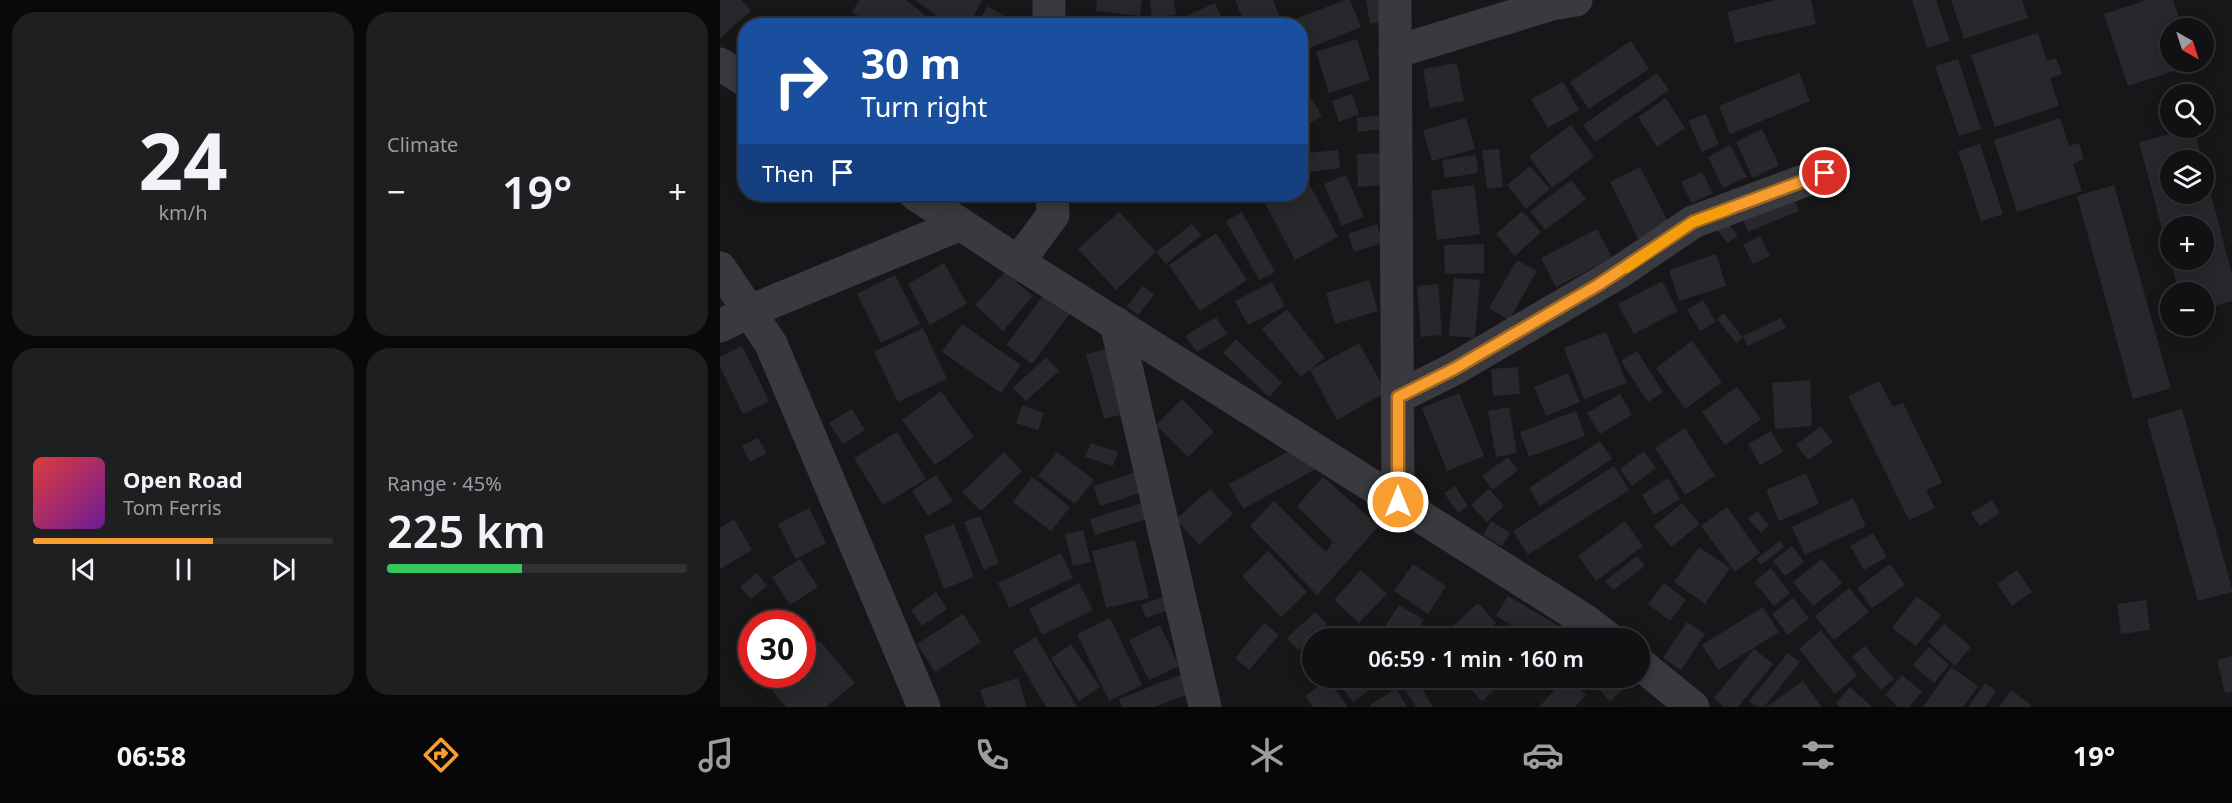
<!DOCTYPE html>
<html lang="en">
<head>
<meta charset="utf-8">
<style>
	:root { --surface:#111113; --page:#1e1f21; --text:#f1f3f6; --muted:#9c9da0; --line:#303133; --accent:#f89e31 }
	body { margin:0; font-family:"Noto Sans",sans-serif; background:var(--page); color:var(--text); height:100vh; display:flex; flex-direction:column; font-size:22px; white-space:nowrap }
	* { box-sizing:border-box; margin:0 }
	p { font-size:20px; color:var(--muted) }
	.icon { flex:none; width:33px; height:33px; fill:none; stroke:currentColor; stroke-width:2; stroke-linecap:round; stroke-linejoin:round }
	.map { position:relative; flex:1; overflow:hidden }
	.side { display:flex; flex-direction:column; gap:12px; padding:12px; background:#09090a; width:720px }
	.side>* { flex:none }
	.hud { position:absolute; left:18px; top:18px; width:570px; height:183px; border-radius:24px; box-shadow:0 3px 15px #0003,0 0 0 2px var(--line); background:#1a4fa0; color:#fff; overflow:hidden }
	.needle { width:39px; rotate:141deg }
	.buttons { position:absolute; left:1440px; top:18px; display:grid; gap:12px }
	.buttons a { display:grid; place-items:center; width:54px; height:54px; border-radius:50%; background:var(--surface); box-shadow:0 3px 15px #0003,0 0 0 2px var(--line); font-size:30px }
	.speed { position:absolute; left:18px; top:610px; display:flex; gap:12px; font-size:30px; font-weight:700; text-align:center }
	.speed>* { display:grid; place-content:center; width:78px; height:78px; border-radius:50%; background:var(--surface); box-shadow:0 3px 15px #0003,0 0 0 2px var(--line); line-height:1 }
	.speed .limit { border:9px solid #d22; background:#fff; color:#111 }
	.pin { position:absolute; display:grid; place-items:center; width:51px; height:51px; color:#fff; margin:-26px; border:3px solid #fff; border-radius:50%; box-shadow:0 2px 6px #0007 }
	.me { position:absolute; width:66px; margin:-33px; rotate:0deg; stroke-linejoin:round; filter:drop-shadow(0 0 4px #0008) }
	.turn { display:flex; align-items:center; gap:21px; height:126px; padding:0 24px; font-size:27px }
	.turn .icon { width:78px; height:78px; stroke-width:2.5 }
	.turn b { display:block; font-size:42px; line-height:51px }
	.then { display:flex; align-items:center; height:57px; padding:0 24px; background:#0003; gap:12px; font-size:22px }
	.big { font-size:45px; font-weight:600; line-height:1.1 }
	.side .card { flex:1; display:flex; flex-direction:column; justify-content:center; gap:9px; min-width:0; padding:0 21px; border-radius:24px; background:var(--page) }
	.side .dial { align-items:center; gap:0 }
	.dial b { font-size:78px; line-height:1 }
	.song { display:flex; align-items:center; gap:18px }
	.cover { width:72px; height:72px; border-radius:9px; background:linear-gradient(135deg,hsl(0 70% 55%),hsl(280 70% 35%)) }
	.played { height:6px; border-radius:3px; background:linear-gradient(90deg,var(--accent) 60%,var(--line) 60%) }
	.keys { display:flex; justify-content:space-around; direction:ltr }
	.heat { display:flex; justify-content:space-between; align-items:center; font-size:33px; direction:ltr }
	.charge { height:9px; border-radius:4px; background:linear-gradient(90deg,#34c759 45%,var(--line) 0) }
	.side .tiles { flex:1; display:grid; gap:12px; grid-template-columns:repeat(2,1fr) }
	.trip { position:absolute; left:582px; top:628px; width:348px; height:60px; border-radius:30px; background:var(--surface); box-shadow:0 3px 15px #0003,0 0 0 2px var(--line); font-weight:600; line-height:60px; text-align:center }
	.dock { display:flex; height:96px; justify-content:space-around; align-items:center; background:#070708; color:var(--muted) }
	.dock .icon { width:42px; height:42px }
	.dock .active { color:var(--accent) }
	.dock b { font-size:27px; color:var(--text) }
	main { display:flex; flex:1; min-height:0 }
	.map>svg:first-child { display:block }
</style>
</head>
<body>
<main>
<section class="side">
<div class="tiles">
<div class="card dial"><b>24</b><p>km/h</p></div>
<div class="card"><p>Climate</p>
<div class="heat"><a>−</a><b class="big">19°</b><a>+</a></div>
</div>
<div class="card">
<div class="song"><i class="cover"></i><div><b>Open Road</b><p>Tom Ferris</p></div></div>
<div class="played"></div>
<div class="keys"><svg class="icon" aria-label="previous" viewBox="0 0 24 24"><path d="M18 5L8 12l10 7zM5 5v14"/></svg><svg class="icon" aria-label="pause" viewBox="0 0 24 24"><path d="M8 5v14M16 5v14"/></svg><svg class="icon" aria-label="next" viewBox="0 0 24 24"><path d="M6 5l10 7-10 7zM19 5v14"/></svg></div>
</div>
<div class="card"><p>Range · 45%</p><b class="big">225 km</b><div class="charge"></div></div>
</div>
</section>
<div class="map">
<svg width="1512" height="707" viewBox="0 0 1512 707">
	<rect width="100%" height="100%" fill="#171719"/>
	<g fill="#27282b">
		<polygon points="0,0 21,0 31,11 0,38"/>
		<polygon points="140,0 186,0 219,26 164,26 159,22 156,26 151,26 132,11"/>
		<polygon points="195,0 262,0 248,26 239,26 222,20"/>
		<polygon points="377,0 422,0 420,16 376,11"/>
		<polygon points="430,0 454,0 456,15 432,18"/>
		<polygon points="515,0 553,0 562,22 554,26 526,26"/>
		<polygon points="625,0 630,0 641,27 582,51 580,26 572,26 570,21"/>
		<polygon points="646,0 665,0 668,21 650,24"/>
		<polygon points="1056,0 1091,0 1096,24 1015,43 1007,12"/>
		<polygon points="1192,0 1216,0 1230,41 1207,48"/>
		<polygon points="1231,0 1302,0 1308,18 1244,39"/>
		<polygon points="1427,0 1453,0 1460,20 1469,17 1473,28 1450,28 1450,62 1471,62 1472,65 1408,86 1384,14"/>
		<polygon points="495,3 503,21 492,26 473,26 468,15"/>
		<polygon points="268,6 299,26 255,26"/>
		<polygon points="1318,33 1327,61 1336,58 1342,74 1330,78 1339,106 1275,127 1251,55"/>
		<polygon points="637,39 650,80 609,93 596,52"/>
		<polygon points="911,41 929,69 869,109 850,82"/>
		<polygon points="1238,59 1261,129 1239,136 1215,66"/>
		<polygon points="737,63 744,101 710,108 703,69"/>
		<polygon points="937,73 949,90 875,142 863,125"/>
		<polygon points="1079,73 1090,101 1010,134 999,106"/>
		<polygon points="580,80 602,116 580,129"/>
		<polygon points="843,82 859,110 828,128 811,99"/>
		<polygon points="632,94 639,114 619,122 612,101"/>
		<polygon points="946,98 965,128 937,147 918,117"/>
		<polygon points="668,114 670,128 638,132 636,118"/>
		<polygon points="986,114 999,144 982,152 968,121"/>
		<polygon points="746,118 755,149 712,161 703,130"/>
		<polygon points="1340,118 1349,146 1359,143 1364,159 1353,164 1362,191 1297,212 1274,140"/>
		<polygon points="851,125 874,157 832,188 809,156"/>
		<polygon points="1474,128 1482,160 1450,160 1450,194 1484,194 1484,168 1512,274 1512,301 1484,309 1484,292 1459,292 1450,260 1484,260 1484,226 1450,226 1450,259 1419,142"/>
		<polygon points="1042,129 1059,165 1033,178 1016,142"/>
		<polygon points="1260,144 1283,214 1261,221 1238,151"/>
		<polygon points="1010,145 1027,177 1003,188 988,157"/>
		<polygon points="779,149 783,187 767,189 762,150"/>
		<polygon points="618,150 620,168 590,172 588,153"/>
		<polygon points="663,153 664,185 638,187 637,154"/>
		<polygon points="756,155 758,173 725,178 722,160"/>
		<polygon points="810,166 830,189 806,209 787,185"/>
		<polygon points="580,167 618,237 575,260 540,194 580,194"/>
		<polygon points="920,167 949,224 918,239 890,182"/>
		<polygon points="982,172 993,193 972,203 961,182"/>
		<polygon points="626,175 644,217 622,226 604,184"/>
		<polygon points="851,180 866,199 825,230 810,211"/>
		<polygon points="754,185 760,234 717,240 711,191"/>
		<polygon points="1394,185 1451,388 1413,399 1357,196"/>
		<polygon points="1071,191 1079,211 1028,232 1020,211"/>
		<polygon points="363,194 411,194 411,195 363,197"/>
		<polygon points="802,211 821,232 795,256 776,234"/>
		<polygon points="399,212 436,252 396,290 358,249"/>
		<polygon points="522,212 555,272 539,280 506,221"/>
		<polygon points="1005,220 1018,235 1008,243 995,228"/>
		<polygon points="472,224 481,235 446,264 436,252"/>
		<polygon points="657,224 663,243 634,252 628,234"/>
		<polygon points="877,229 892,258 836,287 821,258"/>
		<polygon points="496,233 527,280 480,311 449,265"/>
		<polygon points="1040,236 1050,256 1033,264 1023,245"/>
		<polygon points="764,244 764,273 725,274 724,245"/>
		<polygon points="996,254 1006,286 959,301 949,270"/>
		<polygon points="797,260 817,271 789,320 769,308"/>
		<polygon points="224,263 247,304 210,325 188,284"/>
		<polygon points="285,272 313,296 283,331 255,305"/>
		<polygon points="175,275 200,324 161,343 137,294"/>
		<polygon points="734,278 760,280 755,338 729,336"/>
		<polygon points="649,280 658,311 615,324 606,293"/>
		<polygon points="942,281 958,311 914,334 898,304"/>
		<polygon points="552,282 565,306 528,325 515,301"/>
		<polygon points="718,284 722,335 701,337 697,286"/>
		<polygon points="423,286 434,295 418,315 407,306"/>
		<polygon points="325,293 351,312 312,364 286,345"/>
		<polygon points="983,300 996,322 980,331 967,310"/>
		<polygon points="567,309 605,358 581,377 542,329"/>
		<polygon points="1004,313 1023,338 1016,343 997,319"/>
		<polygon points="496,317 507,334 477,352 465,336"/>
		<polygon points="1061,318 1066,328 1028,346 1023,336"/>
		<polygon points="242,324 301,365 281,393 222,352"/>
		<polygon points="203,328 227,379 178,402 154,352"/>
		<polygon points="886,332 907,383 864,399 844,348"/>
		<polygon points="516,339 562,383 549,397 503,353"/>
		<polygon points="972,341 1002,382 965,409 936,368"/>
		<polygon points="639,343 666,392 617,420 590,370"/>
		<polygon points="22,346 49,401 23,414 0,367 0,357"/>
		<polygon points="393,347 411,412 384,419 366,354"/>
		<polygon points="917,351 943,392 928,402 901,361"/>
		<polygon points="326,357 339,371 306,401 293,388"/>
		<polygon points="798,367 800,394 773,396 771,369"/>
		<polygon points="848,373 860,402 826,416 814,387"/>
		<polygon points="1090,380 1092,426 1055,429 1052,383"/>
		<polygon points="1159,381 1173,407 1183,403 1222,483 1206,490 1215,508 1189,520 1128,396"/>
		<polygon points="1017,387 1041,419 1005,445 982,412"/>
		<polygon points="221,391 254,437 215,465 182,420"/>
		<polygon points="739,393 764,456 727,471 702,408"/>
		<polygon points="900,394 912,415 880,434 867,413"/>
		<polygon points="462,399 494,432 468,457 436,425"/>
		<polygon points="302,405 324,413 318,430 296,423"/>
		<polygon points="789,407 797,453 776,457 768,411"/>
		<polygon points="132,409 145,430 123,444 109,423"/>
		<polygon points="1462,409 1512,589 1512,592 1478,601 1427,419"/>
		<polygon points="856,411 865,436 809,457 800,432"/>
		<polygon points="1101,426 1113,442 1088,460 1076,445"/>
		<polygon points="965,428 995,476 965,495 935,448"/>
		<polygon points="1051,431 1063,452 1040,465 1028,444"/>
		<polygon points="177,432 206,479 163,505 134,458"/>
		<polygon points="38,438 47,453 30,462 22,446"/>
		<polygon points="880,441 892,459 820,506 809,488"/>
		<polygon points="371,443 398,452 393,466 365,457"/>
		<polygon points="582,444 596,469 523,509 509,484"/>
		<polygon points="924,451 936,468 912,486 900,469"/>
		<polygon points="284,452 302,471 261,511 242,492"/>
		<polygon points="337,452 374,480 355,504 318,476"/>
		<polygon points="788,457 798,470 773,490 762,476"/>
		<polygon points="894,466 909,490 808,555 793,531"/>
		<polygon points="416,472 423,492 380,506 374,486"/>
		<polygon points="1086,473 1099,504 1059,521 1046,490"/>
		<polygon points="216,475 233,501 208,516 192,491"/>
		<polygon points="312,477 350,507 331,531 293,502"/>
		<polygon points="603,477 659,526 597,595 530,526 554,501 606,552 613,542 577,506"/>
		<polygon points="948,478 960,499 934,515 922,495"/>
		<polygon points="735,486 748,506 738,513 724,493"/>
		<polygon points="490,489 513,514 479,545 456,519"/>
		<polygon points="769,489 784,506 767,522 751,505"/>
		<polygon points="1133,498 1146,526 1085,555 1072,527"/>
		<polygon points="1272,500 1280,513 1260,526 1251,513"/>
		<polygon points="422,503 427,519 375,535 370,519"/>
		<polygon points="962,503 980,524 951,547 934,526"/>
		<polygon points="1007,507 1040,553 1015,572 981,526"/>
		<polygon points="89,508 106,543 76,559 58,524"/>
		<polygon points="1037,511 1049,525 1041,533 1028,519"/>
		<polygon points="260,516 279,563 264,570 244,522"/>
		<polygon points="14,519 32,550 0,569 0,528"/>
		<polygon points="771,521 790,533 782,546 763,535"/>
		<polygon points="905,521 923,546 876,581 858,556"/>
		<polygon points="234,524 254,577 224,589 204,536"/>
		<polygon points="363,530 371,562 353,566 345,534"/>
		<polygon points="1153,533 1167,557 1144,570 1130,546"/>
		<polygon points="415,540 429,598 386,608 372,551"/>
		<polygon points="1060,541 1064,547 1041,565 1036,559"/>
		<polygon points="1072,546 1084,562 1065,576 1053,561"/>
		<polygon points="979,547 1010,568 985,604 954,582"/>
		<polygon points="548,551 587,592 561,617 522,576"/>
		<polygon points="341,553 353,578 289,608 278,583"/>
		<polygon points="917,556 925,566 893,590 885,581"/>
		<polygon points="80,559 98,587 70,605 52,577"/>
		<polygon points="1102,559 1122,583 1093,606 1073,582"/>
		<polygon points="693,564 726,586 708,614 674,591"/>
		<polygon points="1170,564 1185,585 1152,608 1137,588"/>
		<polygon points="1051,568 1070,593 1054,606 1034,582"/>
		<polygon points="641,570 667,594 639,623 614,600"/>
		<polygon points="1297,570 1312,592 1292,606 1277,584"/>
		<polygon points="37,573 47,586 31,599 20,587"/>
		<polygon points="359,583 373,610 322,635 309,609"/>
		<polygon points="944,583 966,600 950,621 928,604"/>
		<polygon points="1129,588 1149,612 1114,640 1095,616"/>
		<polygon points="216,592 227,609 202,626 191,610"/>
		<polygon points="449,595 453,608 426,618 421,605"/>
		<polygon points="788,596 839,626 831,639 814,639 776,616"/>
		<polygon points="1197,596 1221,615 1196,646 1172,628"/>
		<polygon points="1073,598 1089,618 1068,635 1052,614"/>
		<polygon points="1426,600 1430,630 1401,634 1397,604"/>
		<polygon points="758,603 776,623 759,639 719,639"/>
		<polygon points="679,605 704,620 692,639 657,639"/>
		<polygon points="1043,607 1059,632 998,670 982,645"/>
		<polygon points="595,612 607,624 578,650 567,638"/>
		<polygon points="243,614 261,642 215,672 197,644"/>
		<polygon points="390,618 422,685 389,701 357,634"/>
		<polygon points="967,622 985,634 961,670 943,658"/>
		<polygon points="544,623 559,635 529,670 515,658"/>
		<polygon points="1224,624 1251,647 1235,666 1208,642"/>
		<polygon points="440,625 459,666 429,680 409,640"/>
		<polygon points="849,628 864,639 841,639"/>
		<polygon points="1101,630 1137,675 1115,694 1079,649"/>
		<polygon points="32,634 32,672 15,645"/>
		<polygon points="316,637 357,707 326,707 293,651"/>
		<polygon points="100,641 135,683 106,707 66,707 48,685 60,675 82,675 82,656"/>
		<polygon points="351,644 380,687 359,701 331,658"/>
		<polygon points="1145,646 1174,679 1161,690 1132,657"/>
		<polygon points="1209,647 1229,665 1214,683 1193,665"/>
		<polygon points="1034,649 1053,664 1018,707 1004,707 994,698"/>
		<polygon points="1068,653 1080,662 1044,707 1037,707 1029,701"/>
		<polygon points="1512,656 1512,692 1505,693 1497,660"/>
		<polygon points="1231,667 1258,686 1243,707 1203,707"/>
		<polygon points="465,673 473,692 435,707 402,707 399,699"/>
		<polygon points="1182,675 1202,692 1189,707 1178,707 1165,695"/>
		<polygon points="298,678 307,707 266,707 260,690"/>
		<polygon points="615,678 661,678 663,680 633,702"/>
		<polygon points="678,678 695,678 713,707 696,707"/>
		<polygon points="740,678 776,678 781,683 762,701"/>
		<polygon points="846,678 866,695 855,707 819,707"/>
		<polygon points="890,678 908,678 911,682 890,701 878,688"/>
		<polygon points="608,679 628,707 593,707 585,696"/>
		<polygon points="1083,681 1102,707 1046,707"/>
		<polygon points="1265,683 1276,691 1265,707 1248,707"/>
		<polygon points="1130,687 1152,707 1120,707 1116,703"/>
		<polygon points="676,689 687,707 651,707 650,705"/>
		<polygon points="1291,690 1311,705 1309,707 1279,707"/>
	</g>
	<g fill="none" stroke-linecap="round" stroke-linejoin="round">
		<g stroke="#383a3f" stroke-width="33">
			<polyline points="329,0 329,26"/>
			<polyline points="675,0 678,502"/>
			<polyline points="675,52 832,4 856,0"/>
			<polyline points="0,64 26,81"/>
			<polyline points="195,194 298,262 866,621 889,639"/>
			<polyline points="298,262 333,215 332,194"/>
			<polyline points="0,268 51,344 204,707"/>
			<polyline points="396,323 485,707"/>
			<polyline points="0,326 28,312 241,224"/>
			<polyline points="678,397 734,369 898,273 973,222 1105,173"/>
			<polyline points="920,664 973,707"/>
		</g>
	</g>
	<g fill="none" stroke-linecap="round" stroke-linejoin="round">
		<g stroke="#a16720" stroke-width="15">
			<polyline id="route" points="678,502 678,397 734,369 878,285 973,222 1105,173"/>
		</g>
		<use href="#route" stroke="#f89e31" stroke-width="10"/>
		<polyline stroke="#f59e0b" stroke-width="10" points="906,268 973,222 1007,210"/>
	</g>
</svg>
<div class="buttons">
<a><svg class="needle" viewBox="-14 -14 28 28"><path d="M0-13l5 13h-10z" fill="#e53935"/><path d="M0 13l5-13h-10z" fill="#9c9da0"/></svg></a>
<a><svg class="icon" aria-label="search" viewBox="0 0 24 24"><circle cx="10" cy="10" r="6"/><path d="M15 15l6 6"/></svg></a>
<a><svg class="icon" aria-label="layers" viewBox="0 0 24 24"><path d="M12 4l9 5-9 5-9-5zM3 14l9 5 9-5"/></svg></a>
<a>+</a>
<a>−</a>
</div>
<div class="speed"><div class="limit">30</div></div>
<div class="pin" style="left:1105px;top:173px;background:#d93025"><svg class="icon" aria-label="arrive" viewBox="0 0 24 24"><path d="M6 21V4h12l-3 4 3 4H6"/></svg></div>
<svg class="me" style="left:678px;top:502px" viewBox="-20 -20 40 40"><circle r="17" fill="#f89e31" stroke="#fff" stroke-width="3"/><path d="M0-11L8 9 0 5-8 9z" fill="#fff"/></svg>
<div class="trip">06:59 · 1 min · 160 m</div>
<div class="hud">
<div class="turn"><svg class="icon" aria-label="right" viewBox="0 0 24 24"><path d="M7 20v-9h11M14 6l5 5-5 5"/></svg><div><b>30 m</b>Turn right</div></div>
<div class="then">Then<svg class="icon" aria-label="arrive" viewBox="0 0 24 24"><path d="M6 21V4h12l-3 4 3 4H6"/></svg></div>
</div>
</div>
</main>
<nav class="dock">
<b>06:58</b>
<svg class="icon active" aria-label="directions" viewBox="0 0 24 24"><path d="M12 3l9 9-9 9-9-9zM9 14v-3h6M13 9l2 2-2 2"/></svg>
<svg class="icon" aria-label="music" viewBox="0 0 24 24"><path d="M9 18V5l10-2v13"/><circle cx="6" cy="18" r="3"/><circle cx="16" cy="16" r="3"/></svg>
<svg class="icon" aria-label="phone" viewBox="0 0 24 24"><path d="M5 4h4l2 5-3 2q2 4 5 5l2-3 5 2v4C11 20 4 13 5 4z"/></svg>
<svg class="icon" aria-label="climate" viewBox="0 0 24 24"><path d="M12 3v18M4 7l16 10M4 17L20 7"/></svg>
<svg class="icon" aria-label="car" viewBox="0 0 24 24"><path d="M5 17H2v-5l4-1 3-4h7l3 4 3 1v5h-3M9 17h6M6 11h13"/><circle cx="7" cy="17" r="2"/><circle cx="17" cy="17" r="2"/></svg>
<svg class="icon" aria-label="filters" viewBox="0 0 24 24"><path d="M4 7h16M4 17h16"/><circle cx="9" cy="7" r="2"/><circle cx="15" cy="17" r="2"/></svg>
<b>19°</b>
</nav>
</body>
</html>
